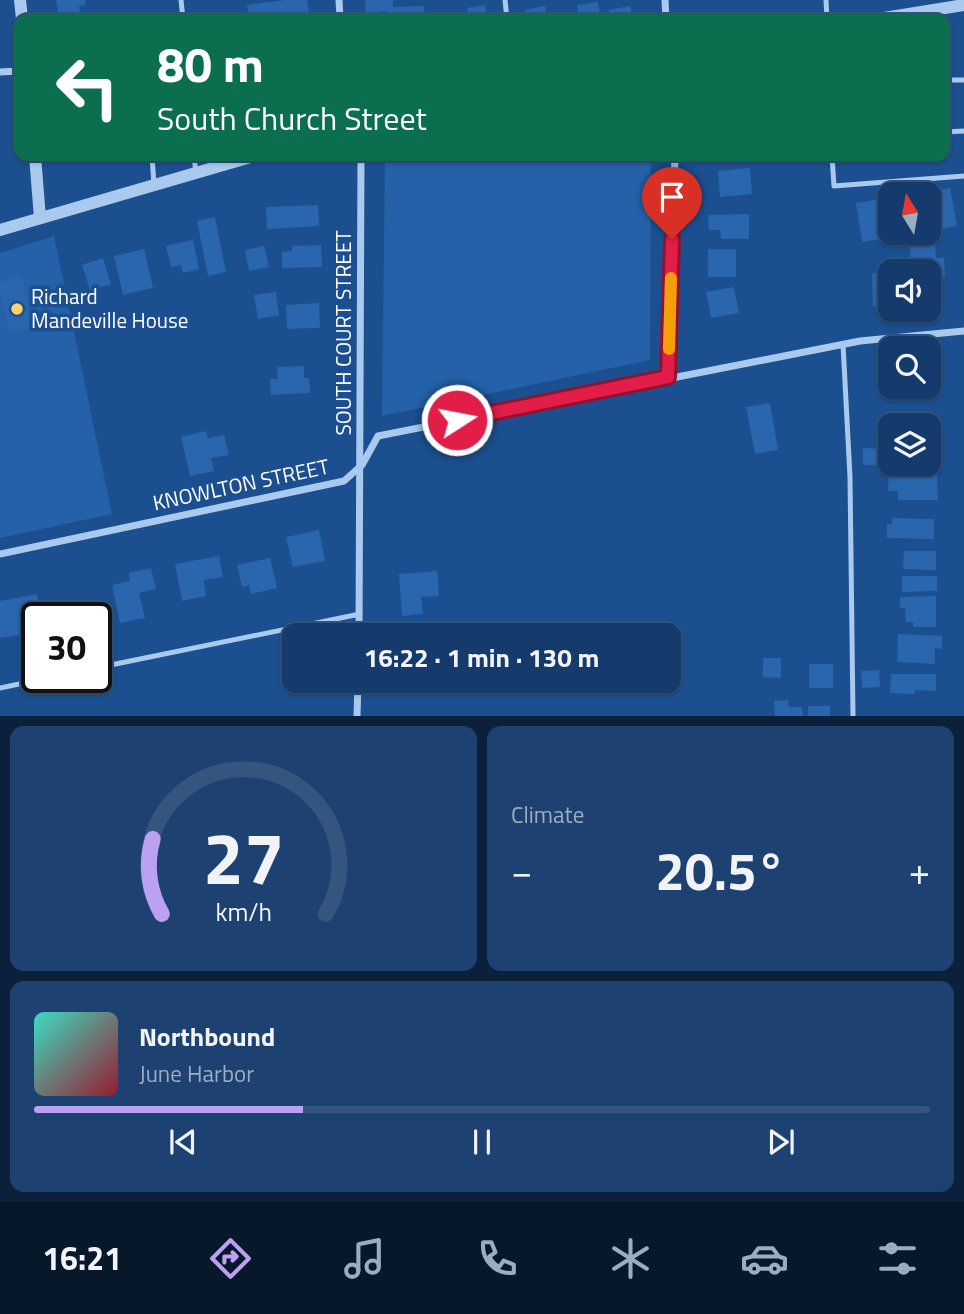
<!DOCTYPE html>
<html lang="en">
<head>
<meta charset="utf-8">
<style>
	:root { --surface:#143b6b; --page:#1d4271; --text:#f1f3f6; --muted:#9dadc1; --line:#33557e; --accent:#bca0f2 }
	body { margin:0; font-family:"Titillium Web",sans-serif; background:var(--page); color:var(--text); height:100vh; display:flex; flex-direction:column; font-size:26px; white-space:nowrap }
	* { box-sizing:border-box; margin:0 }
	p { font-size:23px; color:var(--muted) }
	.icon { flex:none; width:38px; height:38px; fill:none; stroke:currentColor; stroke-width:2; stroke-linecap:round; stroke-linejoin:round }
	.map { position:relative; height:716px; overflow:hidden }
	.details { display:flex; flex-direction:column; gap:10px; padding:10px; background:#0b203b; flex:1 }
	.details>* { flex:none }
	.top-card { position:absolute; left:14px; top:14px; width:936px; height:147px; border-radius:14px; box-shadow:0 2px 5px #0004,0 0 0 2px var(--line); background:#0b6e4f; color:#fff; overflow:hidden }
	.needle { width:46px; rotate:349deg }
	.buttons { position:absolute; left:878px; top:182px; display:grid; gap:14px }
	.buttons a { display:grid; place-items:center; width:63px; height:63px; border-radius:14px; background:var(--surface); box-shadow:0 2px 5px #0004,0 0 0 2px var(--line); font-size:35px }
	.speed { position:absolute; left:21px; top:602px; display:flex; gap:14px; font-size:35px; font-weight:700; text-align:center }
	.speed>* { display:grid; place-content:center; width:91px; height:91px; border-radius:50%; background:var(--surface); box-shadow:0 2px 5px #0004,0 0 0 2px var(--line); line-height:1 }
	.speed .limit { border:4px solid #111; border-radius:10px; background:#fff; color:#111 }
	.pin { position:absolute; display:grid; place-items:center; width:60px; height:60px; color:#fff; margin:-72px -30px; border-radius:50% 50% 50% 0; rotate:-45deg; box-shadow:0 0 7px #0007 }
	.pin .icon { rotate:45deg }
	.me { position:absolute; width:77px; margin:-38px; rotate:79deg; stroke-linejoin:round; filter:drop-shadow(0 0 5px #0008) }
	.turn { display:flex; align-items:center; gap:24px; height:147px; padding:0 28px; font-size:32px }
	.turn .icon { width:91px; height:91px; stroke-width:2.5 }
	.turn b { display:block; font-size:49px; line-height:60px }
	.big { font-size:52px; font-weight:700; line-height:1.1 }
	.details .tile { flex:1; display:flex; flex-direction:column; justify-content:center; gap:10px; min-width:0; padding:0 24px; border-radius:14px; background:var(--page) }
	.details .dial { align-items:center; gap:0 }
	.dial svg { height:182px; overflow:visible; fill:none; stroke:var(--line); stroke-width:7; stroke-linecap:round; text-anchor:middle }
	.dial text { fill:var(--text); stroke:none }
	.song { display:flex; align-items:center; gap:21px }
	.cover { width:84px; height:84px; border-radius:10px; background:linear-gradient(135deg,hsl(170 70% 55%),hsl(350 70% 35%)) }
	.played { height:7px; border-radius:4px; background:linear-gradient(90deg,var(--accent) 30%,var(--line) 30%) }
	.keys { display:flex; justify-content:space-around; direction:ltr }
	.heat { display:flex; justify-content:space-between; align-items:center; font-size:38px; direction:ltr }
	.details .tiles { flex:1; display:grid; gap:10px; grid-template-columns:1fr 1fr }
	.tile:last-child { grid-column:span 2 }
	.trip { position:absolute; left:282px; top:623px; width:399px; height:70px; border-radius:14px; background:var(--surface); box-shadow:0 2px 5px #0004,0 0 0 2px var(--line); font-weight:700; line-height:70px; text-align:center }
	.dock { display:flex; height:112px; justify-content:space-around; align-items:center; background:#08182b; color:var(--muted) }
	.dock .icon { width:49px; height:49px }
	.dock .on { color:var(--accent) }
	.dock b { font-size:32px; color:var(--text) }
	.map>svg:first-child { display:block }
</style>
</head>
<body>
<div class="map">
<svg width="964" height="716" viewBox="0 0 964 716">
	<rect width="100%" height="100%" fill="#1b4f8f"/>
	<g fill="#2461a8">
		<polygon points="385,156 651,156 650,360 382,416"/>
		<polygon points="54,236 112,514 0,538 0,253"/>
	</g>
	<g fill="#2a66ad">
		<polygon points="56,0 85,0 85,5 79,6 81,19 59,19"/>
		<polygon points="285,0 307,0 310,19 249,19 247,5"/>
		<polygon points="365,0 393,0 393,7 424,6 425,19 386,19 386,11 366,13"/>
		<polygon points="598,2 601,19 579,19 577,5"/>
		<polygon points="485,5 487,17 483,19 469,19 467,8"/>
		<polygon points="545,6 547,19 526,19 525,10"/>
		<polygon points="630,6 633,19 611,19 609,10"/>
		<polygon points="750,168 752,194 720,197 718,171"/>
		<polygon points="950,188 957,226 929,231 929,194 919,193"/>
		<polygon points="891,197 891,233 910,234 862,242 856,203"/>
		<polygon points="318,205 319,226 267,229 266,207"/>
		<polygon points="749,214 749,239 721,239 720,230 709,230 708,215"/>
		<polygon points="215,217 226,272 208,276 197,221"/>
		<polygon points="193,240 199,269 183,273 181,265 171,267 166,246"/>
		<polygon points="935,243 936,258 944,258 945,277 929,277 929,271 919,271 918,265 911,265 910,245"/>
		<polygon points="321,245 322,267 282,268 282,252 292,251 292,246"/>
		<polygon points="264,246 269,267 249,271 245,250"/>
		<polygon points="144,249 153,288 123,295 114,256"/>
		<rect x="708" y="249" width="28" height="28"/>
		<polygon points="103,258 111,284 90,290 82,265"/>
		<polygon points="891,272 891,305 873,306 872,273"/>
		<polygon points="21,276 34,326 10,332 0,293 0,282"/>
		<polygon points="734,287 739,313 711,318 706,292"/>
		<polygon points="276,292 279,315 258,319 254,295"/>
		<polygon points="319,303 320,328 287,329 286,305"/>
		<polygon points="304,366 304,378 309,378 310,393 271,395 270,379 278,379 277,367"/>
		<polygon points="770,403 778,450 755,454 746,407"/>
		<polygon points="206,431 208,438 224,435 229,455 211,458 214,471 190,476 181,437"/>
		<polygon points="863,448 879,449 879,465 863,465"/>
		<polygon points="929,458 936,458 938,500 898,500 898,491 888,491 889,464 929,464"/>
		<polygon points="892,518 934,519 934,539 887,538 887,524 892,524"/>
		<polygon points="319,530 325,561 293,567 286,537"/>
		<polygon points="904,551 936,551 936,570 903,569"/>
		<polygon points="219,556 223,577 204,580 206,596 182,601 175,564"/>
		<polygon points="270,558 277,588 251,594 249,585 242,587 237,565"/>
		<polygon points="151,568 156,589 139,593 145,618 120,623 112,585 130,581 129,573"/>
		<polygon points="437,571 439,596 421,597 423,614 402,616 399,574"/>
		<polygon points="902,576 937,576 937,591 902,592"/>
		<polygon points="37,594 41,618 37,618 37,632 0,638 0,601"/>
		<polygon points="936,596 936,627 913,627 913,622 906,622 905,608 900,608 900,597"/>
		<polygon points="898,634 942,636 942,649 935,648 935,664 897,662"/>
		<polygon points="763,658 781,658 781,678 763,677"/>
		<rect x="809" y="664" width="24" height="24"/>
		<polygon points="879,670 880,687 862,688 861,671"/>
		<polygon points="891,674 936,674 936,691 915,690 915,694 890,693"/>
		<polygon points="788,700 789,707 802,707 803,716 775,716 774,701"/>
		<rect x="808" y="706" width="22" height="10"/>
	</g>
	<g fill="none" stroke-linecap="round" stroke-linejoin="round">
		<g stroke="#a9c9ee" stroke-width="5">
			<polyline points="181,0 183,19"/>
			<polyline points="505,0 507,19"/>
			<polyline points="826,0 827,19"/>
			<polyline points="945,54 949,80"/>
			<polyline points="945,84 949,80 964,80"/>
			<polyline points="945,132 964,131"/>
			<polyline points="152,156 154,185"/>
			<polyline points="194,156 196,173"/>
			<polyline points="832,156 834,186 964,176"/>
			<polyline points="843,344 850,477 853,716"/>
			<polyline points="96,668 360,614"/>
			<polyline points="0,688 52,677"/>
		</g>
		<g stroke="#a9c9ee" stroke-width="7">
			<polyline points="339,0 340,19"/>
			<polyline points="665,0 666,19"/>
			<polyline points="0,72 19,71"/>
			<polyline points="668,377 675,156"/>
			<polyline points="0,554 344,481 362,465 378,436 860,341 964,331"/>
			<polyline points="359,635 361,156"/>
			<polyline points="357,716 358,681"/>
		</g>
		<g stroke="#a9c9ee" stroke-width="12">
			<polyline points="20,0 22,19"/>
			<polyline points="878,19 964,5"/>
			<polyline points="35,156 40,218"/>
			<polyline points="0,230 254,156"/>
		</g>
	</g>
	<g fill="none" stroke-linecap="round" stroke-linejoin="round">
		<g stroke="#92132f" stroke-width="18">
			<polyline id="route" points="457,420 668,377 672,239"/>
		</g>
		<use href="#route" stroke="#e11d48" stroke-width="12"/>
		<polyline stroke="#f59e0b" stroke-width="12" points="669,349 671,278"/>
	</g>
	<circle fill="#ffd166" stroke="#1b4f8f" stroke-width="2.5" cx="17" cy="309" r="7"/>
	<g text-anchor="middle" stroke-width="7" stroke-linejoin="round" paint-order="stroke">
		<g font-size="21" fill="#fff" stroke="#1b4f8f" text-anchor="start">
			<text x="31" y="304">Richard<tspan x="31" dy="24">Mandeville House</tspan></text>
		</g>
		<g font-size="21" fill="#fff" stroke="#1b4f8f">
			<text transform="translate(344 333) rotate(-90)" y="7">SOUTH COURT STREET</text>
			<text transform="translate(241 485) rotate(-12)" y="7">KNOWLTON STREET</text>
		</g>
	</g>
</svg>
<div class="buttons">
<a><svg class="needle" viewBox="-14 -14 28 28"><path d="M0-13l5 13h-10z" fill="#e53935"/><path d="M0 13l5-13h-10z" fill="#9dadc1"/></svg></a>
<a><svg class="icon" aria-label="sound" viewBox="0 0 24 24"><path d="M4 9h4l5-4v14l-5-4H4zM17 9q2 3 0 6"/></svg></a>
<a><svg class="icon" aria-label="search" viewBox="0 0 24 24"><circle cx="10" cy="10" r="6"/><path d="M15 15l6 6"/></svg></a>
<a><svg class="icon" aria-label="layers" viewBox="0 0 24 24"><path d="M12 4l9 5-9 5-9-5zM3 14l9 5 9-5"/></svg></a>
</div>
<div class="speed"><div class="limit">30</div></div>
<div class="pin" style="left:672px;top:239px;background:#d93025"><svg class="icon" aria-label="arrive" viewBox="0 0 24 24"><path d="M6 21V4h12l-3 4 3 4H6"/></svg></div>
<svg class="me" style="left:457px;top:420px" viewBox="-20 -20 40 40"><circle r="17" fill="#e11d48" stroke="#fff" stroke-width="3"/><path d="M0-11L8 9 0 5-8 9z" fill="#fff"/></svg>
<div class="trip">16:22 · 1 min · 130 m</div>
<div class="top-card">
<div class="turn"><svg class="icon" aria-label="left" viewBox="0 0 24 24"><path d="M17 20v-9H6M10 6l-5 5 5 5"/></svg><div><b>80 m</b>South Church Street</div></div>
</div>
</div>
<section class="details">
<div class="tiles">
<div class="tile dial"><svg viewBox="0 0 100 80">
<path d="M14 69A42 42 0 1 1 86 69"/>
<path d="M14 69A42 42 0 0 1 10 36" stroke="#bca0f2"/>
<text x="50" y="56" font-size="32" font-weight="700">27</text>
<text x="50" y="72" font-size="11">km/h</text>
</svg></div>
<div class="tile"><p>Climate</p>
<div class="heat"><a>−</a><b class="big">20.5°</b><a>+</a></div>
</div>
<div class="tile">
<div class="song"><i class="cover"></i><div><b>Northbound</b><p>June Harbor</p></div></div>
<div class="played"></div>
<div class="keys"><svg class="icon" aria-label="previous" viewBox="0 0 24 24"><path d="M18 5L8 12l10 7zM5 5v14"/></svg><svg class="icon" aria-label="pause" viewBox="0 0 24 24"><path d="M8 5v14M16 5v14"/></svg><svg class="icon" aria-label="next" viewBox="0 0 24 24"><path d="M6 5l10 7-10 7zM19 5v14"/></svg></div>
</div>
</div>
</section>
<nav class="dock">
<b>16:21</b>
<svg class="icon on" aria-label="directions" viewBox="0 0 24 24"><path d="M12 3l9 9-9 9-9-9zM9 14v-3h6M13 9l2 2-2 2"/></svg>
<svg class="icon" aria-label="music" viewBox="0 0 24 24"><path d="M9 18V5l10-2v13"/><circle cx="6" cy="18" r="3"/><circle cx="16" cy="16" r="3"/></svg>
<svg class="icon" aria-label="phone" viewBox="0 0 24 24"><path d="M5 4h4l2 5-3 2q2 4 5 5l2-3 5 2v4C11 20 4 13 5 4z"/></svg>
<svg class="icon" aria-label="climate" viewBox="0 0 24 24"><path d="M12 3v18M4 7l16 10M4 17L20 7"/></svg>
<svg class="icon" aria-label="car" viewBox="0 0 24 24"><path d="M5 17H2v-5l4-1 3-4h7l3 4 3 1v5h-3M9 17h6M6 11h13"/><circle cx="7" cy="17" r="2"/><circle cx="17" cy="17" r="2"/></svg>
<svg class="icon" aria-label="filters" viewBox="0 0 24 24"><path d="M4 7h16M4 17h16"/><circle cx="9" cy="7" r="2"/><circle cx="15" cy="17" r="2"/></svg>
</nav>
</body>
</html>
